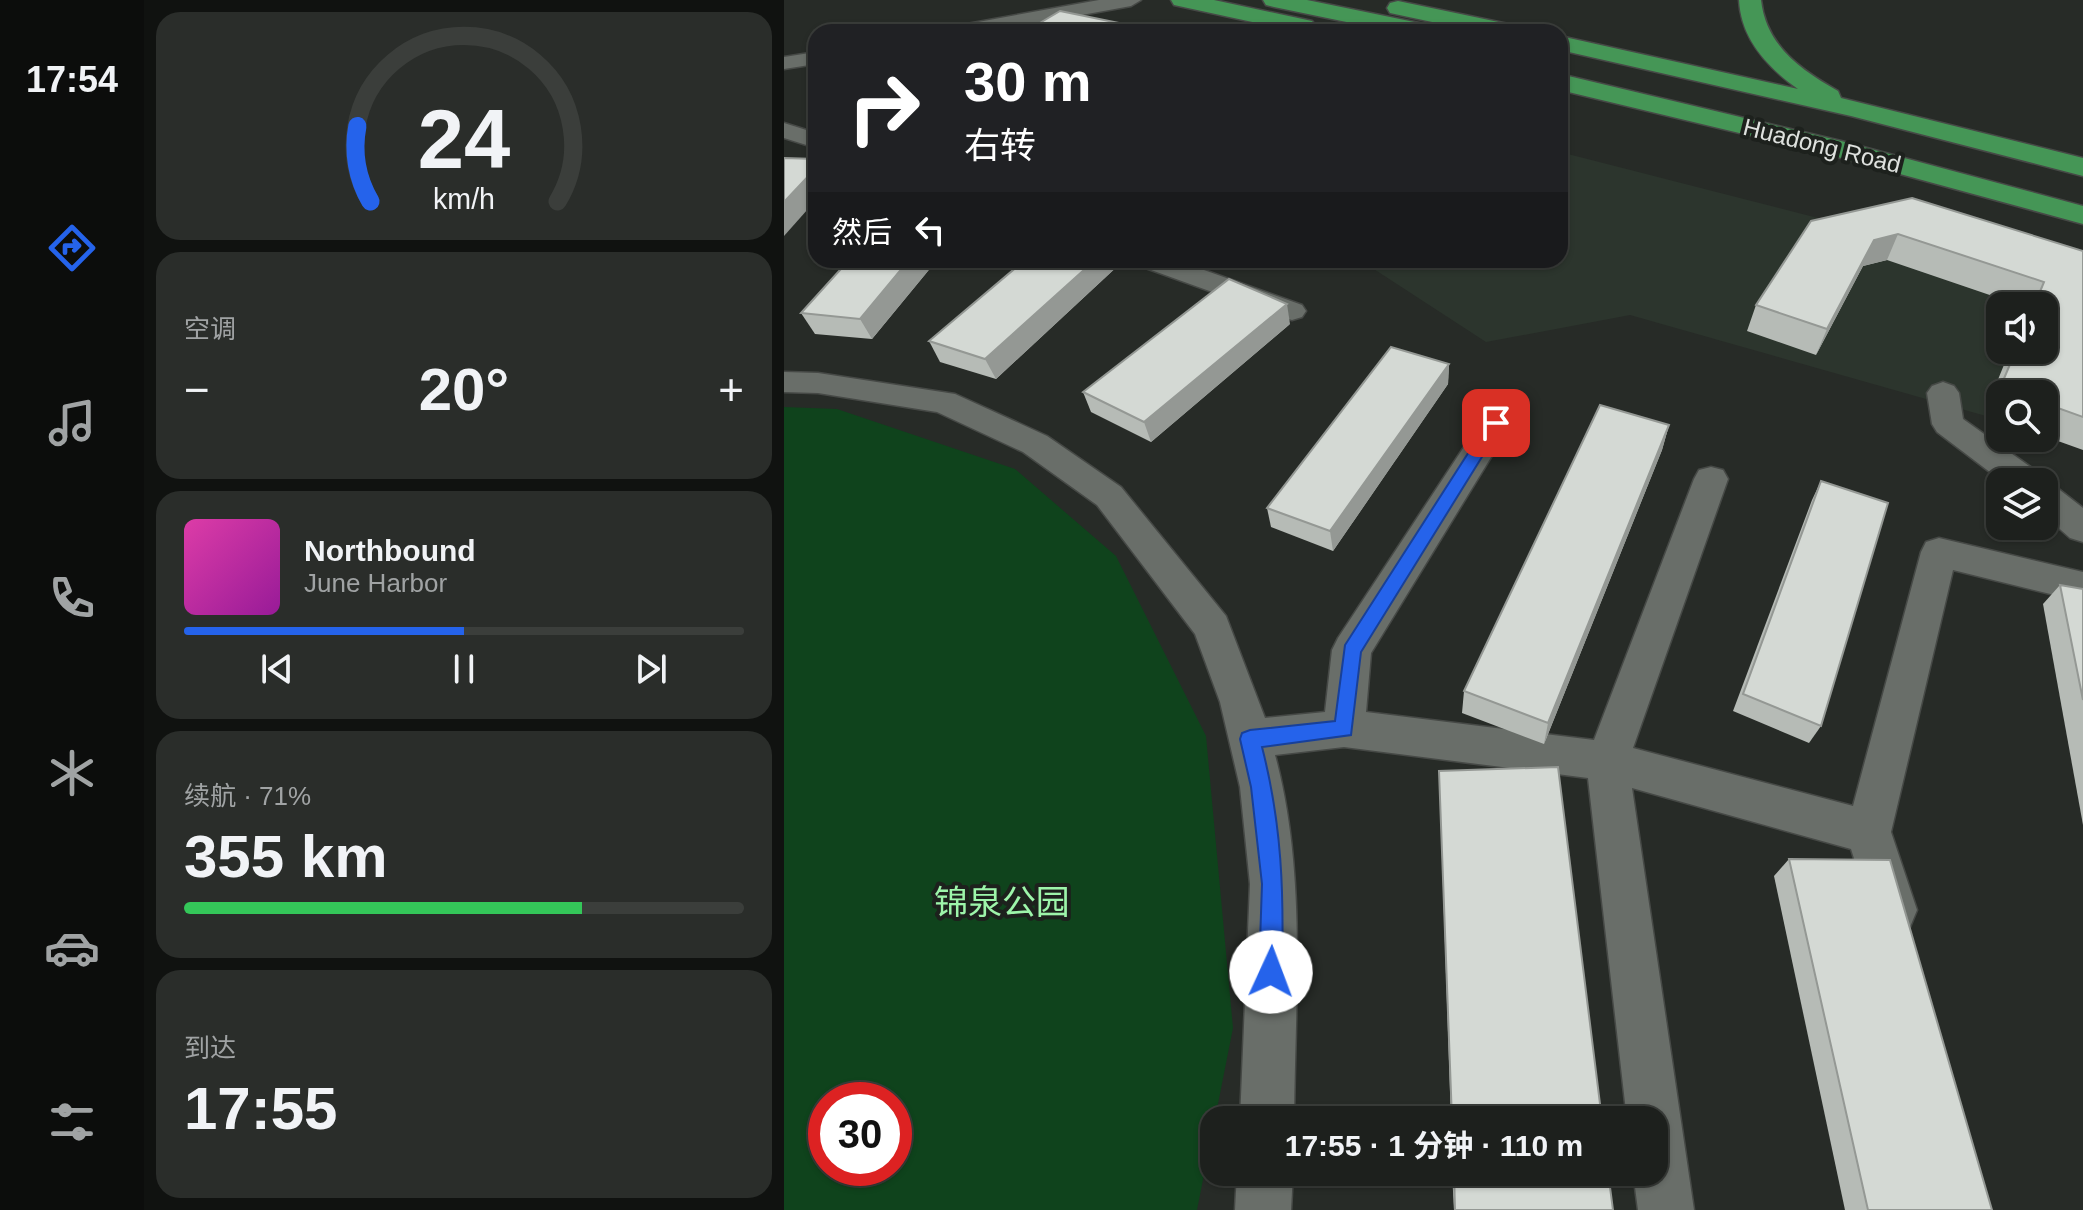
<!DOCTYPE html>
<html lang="zh">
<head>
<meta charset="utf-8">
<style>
	:root { --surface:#1d201d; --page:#2a2d2a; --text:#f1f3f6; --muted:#a0a3a4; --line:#3b3e3b; --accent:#2563eb }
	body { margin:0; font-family:Helvetica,"Noto Sans SC",sans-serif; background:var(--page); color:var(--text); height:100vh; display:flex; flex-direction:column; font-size:30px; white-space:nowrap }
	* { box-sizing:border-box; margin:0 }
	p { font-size:26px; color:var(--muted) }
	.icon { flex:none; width:44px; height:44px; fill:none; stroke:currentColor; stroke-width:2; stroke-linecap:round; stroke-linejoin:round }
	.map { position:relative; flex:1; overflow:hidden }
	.details { display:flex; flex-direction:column; gap:12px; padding:12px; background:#101210; width:640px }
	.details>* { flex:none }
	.top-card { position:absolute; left:24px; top:24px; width:760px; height:244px; border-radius:24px; box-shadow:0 2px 6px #0004,0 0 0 2px var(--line); background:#202124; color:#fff; overflow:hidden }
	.fabs { position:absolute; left:1202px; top:292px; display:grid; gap:16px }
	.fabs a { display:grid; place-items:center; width:72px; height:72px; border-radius:16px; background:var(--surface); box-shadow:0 2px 6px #0004,0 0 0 2px var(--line); font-size:40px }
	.speed { position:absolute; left:24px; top:1082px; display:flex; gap:16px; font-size:40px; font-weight:700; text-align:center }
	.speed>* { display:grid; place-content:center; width:104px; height:104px; border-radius:50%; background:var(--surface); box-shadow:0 2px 6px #0004,0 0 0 2px var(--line); line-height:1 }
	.speed .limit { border:12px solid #d22; background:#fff; color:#111 }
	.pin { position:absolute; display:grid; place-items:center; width:68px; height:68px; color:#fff; margin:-34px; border-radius:16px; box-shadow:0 4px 12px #0006 }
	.me { position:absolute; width:88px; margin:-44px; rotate:2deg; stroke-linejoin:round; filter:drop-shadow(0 0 6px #0008) }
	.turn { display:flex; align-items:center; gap:28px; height:168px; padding:0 24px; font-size:36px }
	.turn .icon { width:104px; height:104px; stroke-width:2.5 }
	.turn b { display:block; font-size:56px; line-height:68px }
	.then { display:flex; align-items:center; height:76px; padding:0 24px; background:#0003; gap:16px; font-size:30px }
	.big { font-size:60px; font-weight:700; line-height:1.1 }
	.details .tile { flex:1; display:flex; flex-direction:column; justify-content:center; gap:12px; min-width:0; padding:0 28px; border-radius:24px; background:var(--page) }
	.details .dial { align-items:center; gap:0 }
	.dial svg { height:208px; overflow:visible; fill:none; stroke:var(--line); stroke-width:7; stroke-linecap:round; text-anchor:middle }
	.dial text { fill:var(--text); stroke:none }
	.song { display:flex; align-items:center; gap:24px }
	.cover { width:96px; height:96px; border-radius:12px; background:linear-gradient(135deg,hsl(320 70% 55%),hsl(300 70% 35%)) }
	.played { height:8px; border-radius:4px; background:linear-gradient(90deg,var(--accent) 50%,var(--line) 50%) }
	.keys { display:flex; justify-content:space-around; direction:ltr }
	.heat { display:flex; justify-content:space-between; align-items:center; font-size:44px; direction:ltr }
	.charge { height:12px; border-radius:6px; background:linear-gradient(90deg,#34c759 71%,var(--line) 0) }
	.trip { position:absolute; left:416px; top:1106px; width:468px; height:80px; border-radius:24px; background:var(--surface); box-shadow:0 2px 6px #0004,0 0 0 2px var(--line); font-weight:700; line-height:80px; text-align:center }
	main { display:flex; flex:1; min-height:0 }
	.tab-bar { display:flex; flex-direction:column; width:144px; justify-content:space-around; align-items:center; background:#0c0d0c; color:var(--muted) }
	.tab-bar .icon { width:56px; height:56px }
	.tab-bar .active { color:var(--accent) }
	.tab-bar b { font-size:36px; color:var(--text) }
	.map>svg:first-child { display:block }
</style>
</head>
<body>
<main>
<nav class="tab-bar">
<b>17:54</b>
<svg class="icon active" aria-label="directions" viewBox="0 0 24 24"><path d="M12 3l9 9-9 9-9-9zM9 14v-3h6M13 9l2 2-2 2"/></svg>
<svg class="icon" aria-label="music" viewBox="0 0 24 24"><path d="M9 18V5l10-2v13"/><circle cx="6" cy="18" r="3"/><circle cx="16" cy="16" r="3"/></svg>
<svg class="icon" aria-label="phone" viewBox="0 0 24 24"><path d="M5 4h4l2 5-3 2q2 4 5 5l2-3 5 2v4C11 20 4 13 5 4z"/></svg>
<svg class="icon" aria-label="climate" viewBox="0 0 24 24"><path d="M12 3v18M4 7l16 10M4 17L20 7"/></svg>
<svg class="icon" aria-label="car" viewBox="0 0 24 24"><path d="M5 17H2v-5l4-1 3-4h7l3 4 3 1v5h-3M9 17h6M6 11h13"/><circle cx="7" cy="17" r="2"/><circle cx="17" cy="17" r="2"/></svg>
<svg class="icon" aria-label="filters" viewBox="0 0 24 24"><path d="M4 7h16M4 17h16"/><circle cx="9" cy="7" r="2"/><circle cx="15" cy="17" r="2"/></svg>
</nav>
<section class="details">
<div class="tile dial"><svg viewBox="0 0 100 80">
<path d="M14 69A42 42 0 1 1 86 69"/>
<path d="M14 69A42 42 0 0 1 9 40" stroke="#2563eb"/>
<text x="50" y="56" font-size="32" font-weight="700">24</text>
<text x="50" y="72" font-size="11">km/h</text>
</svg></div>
<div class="tile"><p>空调</p>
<div class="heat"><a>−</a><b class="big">20°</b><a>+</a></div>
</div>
<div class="tile">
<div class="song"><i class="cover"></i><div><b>Northbound</b><p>June Harbor</p></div></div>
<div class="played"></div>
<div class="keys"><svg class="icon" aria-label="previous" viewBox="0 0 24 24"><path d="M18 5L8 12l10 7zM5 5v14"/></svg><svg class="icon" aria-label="pause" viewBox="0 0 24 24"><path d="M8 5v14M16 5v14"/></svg><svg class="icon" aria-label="next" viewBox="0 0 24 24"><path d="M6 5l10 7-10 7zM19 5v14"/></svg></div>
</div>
<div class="tile"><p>续航 · 71%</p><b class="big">355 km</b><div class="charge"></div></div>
<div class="tile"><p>到达</p><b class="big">17:55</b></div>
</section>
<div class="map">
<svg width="1299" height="1210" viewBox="0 0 1299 1210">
	<rect width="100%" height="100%" fill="#272b27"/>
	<path fill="#2c352d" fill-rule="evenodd" d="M776,152L1299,286L1260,394H1216V420L846,315L702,342L576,260H776ZM1216,306H1260V350H1216Z"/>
	<path fill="#0f431c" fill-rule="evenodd" d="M0,407L53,409L231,469L332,556L422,736L449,1028L413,1210H0ZM42,1100H110V1168H42Z"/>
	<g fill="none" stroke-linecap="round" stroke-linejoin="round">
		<g stroke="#464946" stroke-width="3">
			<g id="minor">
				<polygon points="315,0 357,0 347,6 205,32 162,32 172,26"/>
				<polygon points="32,52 32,64 0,69 0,57"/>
				<polygon points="0,123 32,133 32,148 0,138"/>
				<polygon points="352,260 392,260 518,305 522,311 518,317 508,320 498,317 356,266"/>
				<path d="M0,372L34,373L171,394L263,436L337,487L442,616L481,718L541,712L548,650L554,638L701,415L712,412L723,415L728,423L587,653L582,712L810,740L910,479L915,470L927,467L939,470L944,479L849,748L1069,806L1137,552L1142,542L1155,538L1299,572V602L1169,570L1107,832L1133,910L1126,927L1109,934L1092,927L1067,849L848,788L910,1210H854L849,1172H870V1120H843L804,778L560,747L491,755C523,873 511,999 510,1120H456L466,884L456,787L436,702L411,634L313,505L239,452L153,412L34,393L0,392Z"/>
				<polygon points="1159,382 1170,386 1175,393 1179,419 1255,473 1260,482 1219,482 1153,432 1148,424 1143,393 1148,386"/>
				<polygon points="1260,483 1272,487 1299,508 1299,542 1286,538 1260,515"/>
				<polygon points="453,1172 509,1172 507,1210 451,1210"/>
			</g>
		</g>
		<g stroke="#464946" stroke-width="3">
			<g id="trunk">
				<polygon points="387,0 430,0 528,21 532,26 528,31 515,32 390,5"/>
				<polygon points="479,0 523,0 645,25 653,27 657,32 611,32 490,7 482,5"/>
				<path d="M955,0H977C982,46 1017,70 1054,91L1057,98L1299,158V176L1067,116L776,50V36L1014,89C983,67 957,39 955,0Z"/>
				<polygon points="614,1 729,25 737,27 741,32 695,32 606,13 603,8 606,3"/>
				<polygon points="776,74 1057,141 1299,206 1299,224 1039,153 776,90"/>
			</g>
		</g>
		<use href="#minor" fill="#696e69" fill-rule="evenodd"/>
		<use href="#trunk" fill="#459656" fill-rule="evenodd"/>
	</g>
	<g fill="#b6bbb6">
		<polygon points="1128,198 1299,251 1299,450 1260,436 1260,394 1216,394 1216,420 1200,414 1226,350 1260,350 1260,306 1238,306 1103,260 1079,266 1032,355 963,331 972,305"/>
		<polygon points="65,260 153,260 88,339 31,334 17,313"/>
		<polygon points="241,260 337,260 338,262 212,379 156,362 145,341"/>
		<polygon points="506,324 367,442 307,412 299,392"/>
		<polygon points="665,364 664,384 549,551 487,527 483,508"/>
		<polygon points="885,425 878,450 760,744 678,713 680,691"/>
		<polygon points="1037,481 1037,726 1025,743 949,711 1028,500"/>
		<polygon points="1276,585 1299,589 1299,825 1259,604"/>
		<polygon points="655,771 818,1120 667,1120"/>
		<polygon points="1005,859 1208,1210 1061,1210 990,876"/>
		<polygon points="668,1172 824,1172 829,1210 670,1210"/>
	</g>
	<g fill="#949894">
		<polygon points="32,168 32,200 0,236 0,202"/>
		<polygon points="1114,234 1103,260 1079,266 1032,355 1043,329 1090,240"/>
		<polygon points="125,260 153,260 88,339 76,319"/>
		<polygon points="311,260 337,260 338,262 212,379 201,359"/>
		<polygon points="503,304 506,324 367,442 360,422"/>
		<polygon points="665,364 664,384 549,551 546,531"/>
		<polygon points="885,425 878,450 760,744 764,723"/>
	</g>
	<g fill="#d4d9d4" stroke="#949894" stroke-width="2">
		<polygon points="276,11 379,32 252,32 244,30"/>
		<polygon points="0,158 32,159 32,168 0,202"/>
		<polygon points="1128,198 1299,251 1299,417 1260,403 1260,394 1233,394 1216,388 1232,350 1260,350 1260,306 1250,306 1260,282 1114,234 1090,240 1043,329 972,305 1027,221"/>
		<polygon points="65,260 125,260 76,319 17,313"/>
		<polygon points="241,260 311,260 201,359 145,341"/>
		<polygon points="445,279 503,304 360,422 299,392"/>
		<polygon points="607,347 665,364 546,531 483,508"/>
		<polygon points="816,405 885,425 764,723 680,691"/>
		<polygon points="1037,481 1104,503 1037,726 959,694"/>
		<polygon points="1276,585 1299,589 1299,700"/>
		<polygon points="774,767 818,1120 668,1120 655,771"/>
		<polygon points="1005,859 1106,860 1208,1210 1084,1210"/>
		<polygon points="670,1172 824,1172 829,1210 671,1210"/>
	</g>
	<path fill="#2563eb" stroke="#184099" stroke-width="2" d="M712,418L719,423L577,652L567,735L478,747C498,825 500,892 498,972L495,981L487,984L478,981L475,972L478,884L467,787L456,739L458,733L466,730L551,721L561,645L706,419Z"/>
	<g text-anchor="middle" stroke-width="8" stroke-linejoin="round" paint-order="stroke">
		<g font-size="24" fill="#dee1de" stroke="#1d211d">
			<text transform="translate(1038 146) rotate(14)" y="8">Huadong Road</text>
		</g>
		<g font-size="34" fill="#9df5aa" stroke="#1d211d">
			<text x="218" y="914">锦泉公园</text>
		</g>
	</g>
</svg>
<div class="fabs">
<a><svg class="icon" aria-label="sound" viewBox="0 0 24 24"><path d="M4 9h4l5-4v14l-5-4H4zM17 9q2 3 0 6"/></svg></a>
<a><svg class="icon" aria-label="search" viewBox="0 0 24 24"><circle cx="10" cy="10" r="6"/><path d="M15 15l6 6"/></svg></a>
<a><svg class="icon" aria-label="layers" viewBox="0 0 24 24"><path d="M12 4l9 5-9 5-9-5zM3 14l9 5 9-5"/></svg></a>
</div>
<div class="speed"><div class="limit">30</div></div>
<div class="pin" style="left:712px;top:423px;background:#d93025"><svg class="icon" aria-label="arrive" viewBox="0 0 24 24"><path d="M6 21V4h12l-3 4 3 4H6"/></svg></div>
<svg class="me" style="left:487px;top:972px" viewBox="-20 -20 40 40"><circle r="19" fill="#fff"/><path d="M0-13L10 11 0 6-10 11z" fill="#2563eb"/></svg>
<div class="trip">17:55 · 1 分钟 · 110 m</div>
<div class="top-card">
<div class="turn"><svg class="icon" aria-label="right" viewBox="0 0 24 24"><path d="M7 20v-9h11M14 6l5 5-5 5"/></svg><div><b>30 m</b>右转</div></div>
<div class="then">然后<svg class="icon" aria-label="left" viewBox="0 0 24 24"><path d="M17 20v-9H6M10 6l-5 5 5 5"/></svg></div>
</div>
</div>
</main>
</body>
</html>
